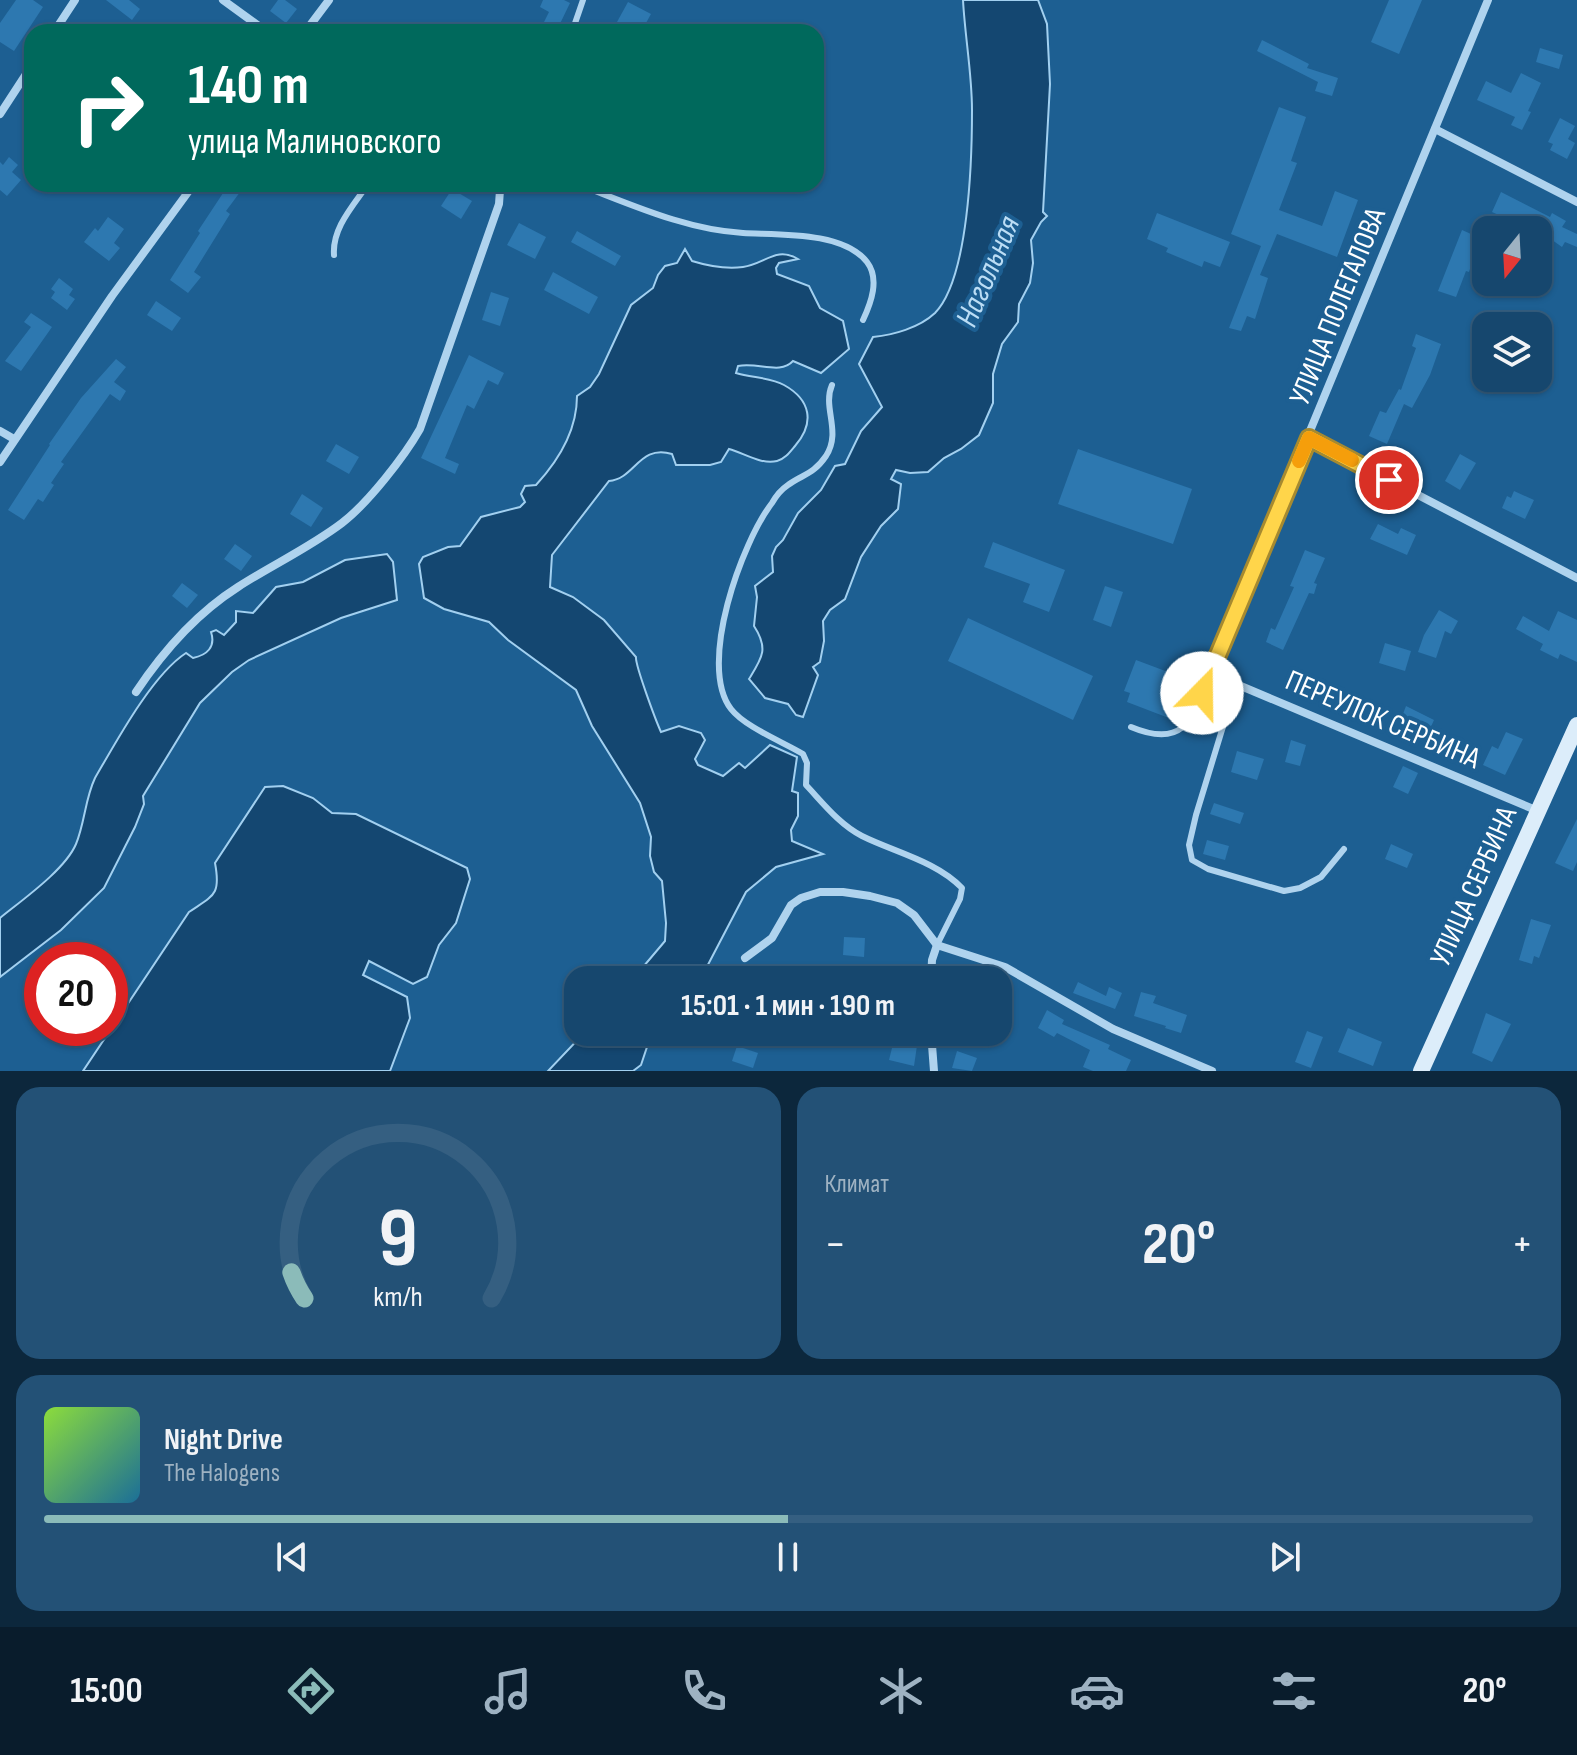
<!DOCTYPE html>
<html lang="ru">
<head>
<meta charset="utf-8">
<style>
	:root { --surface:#16476e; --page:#235176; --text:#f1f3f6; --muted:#9eb2c2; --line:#355f81; --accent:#8bbbb9 }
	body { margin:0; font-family:"Sofia Sans Condensed",sans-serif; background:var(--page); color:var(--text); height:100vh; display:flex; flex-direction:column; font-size:30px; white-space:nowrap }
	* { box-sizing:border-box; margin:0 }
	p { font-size:26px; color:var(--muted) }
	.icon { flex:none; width:44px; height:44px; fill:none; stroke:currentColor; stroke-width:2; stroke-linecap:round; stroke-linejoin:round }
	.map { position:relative; height:1071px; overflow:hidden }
	.side { display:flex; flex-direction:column; gap:16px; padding:16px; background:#0c273c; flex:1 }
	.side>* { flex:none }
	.hud { position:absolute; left:24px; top:24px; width:800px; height:168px; border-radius:24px; box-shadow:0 2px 6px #0004,0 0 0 2px var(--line); background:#00695c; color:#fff; overflow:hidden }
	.needle { width:52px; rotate:198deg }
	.fabs { position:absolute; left:1472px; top:216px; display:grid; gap:16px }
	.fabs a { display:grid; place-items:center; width:80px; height:80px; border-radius:16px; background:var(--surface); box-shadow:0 2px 6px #0004,0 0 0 2px var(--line); font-size:40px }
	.speed { position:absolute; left:24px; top:942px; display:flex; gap:16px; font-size:40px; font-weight:700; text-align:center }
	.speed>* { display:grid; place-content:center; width:104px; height:104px; border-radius:50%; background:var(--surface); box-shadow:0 2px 6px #0004,0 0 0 2px var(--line); line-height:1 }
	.speed .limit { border:12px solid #d22; background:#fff; color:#111 }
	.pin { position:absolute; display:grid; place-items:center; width:68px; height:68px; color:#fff; margin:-34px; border:4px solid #fff; border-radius:50%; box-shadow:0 2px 8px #0007 }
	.me { position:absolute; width:88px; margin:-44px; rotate:22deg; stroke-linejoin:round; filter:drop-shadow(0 0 6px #0008) }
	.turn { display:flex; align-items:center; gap:28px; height:168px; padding:0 32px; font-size:36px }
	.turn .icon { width:104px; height:104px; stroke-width:2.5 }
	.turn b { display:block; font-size:56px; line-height:68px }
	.big { font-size:60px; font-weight:700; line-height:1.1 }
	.side .tile { flex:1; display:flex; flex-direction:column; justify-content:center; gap:12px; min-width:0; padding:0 28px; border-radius:24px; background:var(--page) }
	.side .dial { align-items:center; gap:0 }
	.dial svg { height:208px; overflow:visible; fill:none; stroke:var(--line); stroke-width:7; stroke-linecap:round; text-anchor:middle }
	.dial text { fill:var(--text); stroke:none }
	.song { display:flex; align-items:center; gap:24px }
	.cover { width:96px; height:96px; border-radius:12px; background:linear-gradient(135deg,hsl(90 70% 55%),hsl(200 70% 35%)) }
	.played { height:8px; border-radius:4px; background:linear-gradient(90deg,var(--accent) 50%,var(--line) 50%) }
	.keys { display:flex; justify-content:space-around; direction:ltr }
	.heat { display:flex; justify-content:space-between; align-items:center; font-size:44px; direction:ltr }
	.side .tiles { flex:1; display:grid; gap:16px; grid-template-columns:1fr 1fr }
	.tile:last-child { grid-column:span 2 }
	.trip { position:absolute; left:564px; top:966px; width:448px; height:80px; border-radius:24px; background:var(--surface); box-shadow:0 2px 6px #0004,0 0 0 2px var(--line); font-weight:700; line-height:80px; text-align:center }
	.dock { display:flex; height:128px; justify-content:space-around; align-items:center; background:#091c2c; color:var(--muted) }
	.dock .icon { width:56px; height:56px }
	.dock .current { color:var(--accent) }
	.dock b { font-size:36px; color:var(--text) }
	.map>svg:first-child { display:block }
</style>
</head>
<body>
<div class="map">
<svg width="1577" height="1071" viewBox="0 0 1577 1071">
	<rect width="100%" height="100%" fill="#1d5f92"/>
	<g fill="#144771" stroke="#a2d0f0" stroke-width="2">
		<path d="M963,0H1038L1047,24L1050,84L1043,212L1047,216L1041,222L1031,240L1033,263L1030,283L1019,304L1018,322L1002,344L993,374V403L979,435L961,449L944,458L928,472L910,473L896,470L891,479L901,484L898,509L881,526L861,557L845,599L830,610L823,621L824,641L820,662L813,667L818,675L803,717L796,715L788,704L765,698L749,679C762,658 769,649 754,626L757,597L755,586L773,572L772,556L776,547L783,540L798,513L821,490L835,466L845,464L861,431L882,407L859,364L873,337C893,335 919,328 935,313C969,278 972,159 972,110C972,74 965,37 963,0Z"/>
		<path d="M685,249L692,261C708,266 726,269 743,267C765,264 776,246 798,259L779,263L776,268L777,274L809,286L820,308L843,321L849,349L821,373L793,361C780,375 759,362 738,366L736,373C751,378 770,377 784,385C811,400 815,423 795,446C790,452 785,459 777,461C761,465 744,453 729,449L721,462L710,465H676L672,454C639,444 635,479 609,481L552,555L550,587L573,597L604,620L636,657C635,665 656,721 661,732L679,726L701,733L705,740L695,759L698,765L723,776L739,763L745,768L770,745L797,757L792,791L798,793V816L791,830L792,841L823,854L776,867L746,892L700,980H632L665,941L666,923L662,881L654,872L650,856L651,837L640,803L592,726L576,690L508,640L489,622L444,609L424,598L419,564L423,557L448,547L460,546L481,517L520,507L525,502L521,494L525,486L536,485C559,460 577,431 577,396L590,387L599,374L631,305L653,288L658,275L665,266L677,263Z"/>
		<path d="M387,554L393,562L397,600L341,618L249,660L232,672L200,703L143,796L144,804L135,827L104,888L61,930L0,977V918C22,900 65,870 76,844C85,822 85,799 95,778C116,742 152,675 186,653L193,658C207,655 216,647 211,632L216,630L224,635L236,622V611L253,613L276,587L303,582L345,560Z"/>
		<path d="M283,786L313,798L332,813L356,814L467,868L470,879L456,923L439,945L427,977L413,984L369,961L363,975L407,997L410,1018L390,1071H83L189,912C214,895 221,895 215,863L265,787Z"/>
		<polygon points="585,1032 669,1032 657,1044 648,1044 641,1065 633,1071 548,1071"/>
	</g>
	<g fill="#2d78b0">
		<polygon points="16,0 33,0 43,7 14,51 0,42 0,23"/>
		<polygon points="106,0 129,0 140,9 132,20"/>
		<polygon points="278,0 285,0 297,9 286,23 270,11"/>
		<polygon points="543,0 564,0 570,3 556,32 539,32 549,12 540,7"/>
		<polygon points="1389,0 1422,0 1399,54 1371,42"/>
		<polygon points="628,2 651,14 641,32 636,32 617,22"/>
		<polygon points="1262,40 1309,64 1307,68 1338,78 1332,96 1315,91 1318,82 1257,51"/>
		<polygon points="1540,48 1563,55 1559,69 1536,62"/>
		<polygon points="1521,73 1541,83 1528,111 1531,112 1522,130 1511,125 1515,117 1477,100 1486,81 1511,93"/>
		<polygon points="1279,107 1306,117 1291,161 1297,163 1279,210 1322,226 1335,191 1358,200 1337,257 1277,234 1260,275 1268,278 1255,319 1247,316 1241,331 1229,328 1261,246 1231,234"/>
		<polygon points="1560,118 1575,126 1568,139 1575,143 1567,159 1550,150 1553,144 1548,142"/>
		<polygon points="9,157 18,165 12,172 21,180 7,196 0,190 0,162 3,165"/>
		<polygon points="229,184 246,184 226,211 230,214 194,272 201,277 188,293 170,280 200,233 198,231"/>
		<polygon points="452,189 472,201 461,219 441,206"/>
		<polygon points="1501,192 1550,217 1552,213 1566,221 1562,227 1577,234 1577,247 1565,242 1562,247 1538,230 1521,230 1510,225 1512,221 1492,212"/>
		<polygon points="1157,213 1230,242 1220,267 1204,261 1202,267 1166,252 1168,248 1147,239"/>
		<polygon points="108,217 124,229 114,243 120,248 109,261 84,242 95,228 98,231"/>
		<polygon points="519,223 546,237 535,259 507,245"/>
		<polygon points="1462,230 1480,238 1469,272 1466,271 1456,297 1438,291"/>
		<polygon points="577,231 621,256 615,266 571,242"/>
		<polygon points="553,272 598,297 589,314 544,290"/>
		<polygon points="59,278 73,289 69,295 75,299 67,310 51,298 55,292 51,289"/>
		<polygon points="491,292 509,298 500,326 482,320"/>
		<polygon points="156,301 181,318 172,331 147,315"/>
		<polygon points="31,313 52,327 21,371 5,361 31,327 24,322"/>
		<polygon points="1416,334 1441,344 1430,375 1412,408 1404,404 1387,444 1369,436 1380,411 1386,413 1399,389 1401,390 1416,348 1412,346"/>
		<polygon points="469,355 504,373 498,385 488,380 474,409 467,405 445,458 459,464 455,474 421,458"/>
		<polygon points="116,359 126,367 114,382 126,391 120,401 110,394 61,462 64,464 51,483 54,485 43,502 38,499 24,520 8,510 50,445 49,444 81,398"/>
		<polygon points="336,444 359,457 349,474 326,461"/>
		<polygon points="1078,449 1192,489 1173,544 1058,504"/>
		<polygon points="1460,454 1476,463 1460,490 1445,481"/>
		<polygon points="1514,491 1534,500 1525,519 1502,508 1507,496 1511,498"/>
		<polygon points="302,494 323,508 311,527 290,514"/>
		<polygon points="1378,524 1398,534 1401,528 1416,535 1407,555 1370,539"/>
		<polygon points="993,542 1065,570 1049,612 1023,602 1030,584 984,567"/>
		<polygon points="235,544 252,556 241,571 224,559"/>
		<polygon points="1305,550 1325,558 1314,583 1317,584 1314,594 1309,593 1283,650 1266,642 1271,628 1275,630 1294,587 1290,586"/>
		<polygon points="182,583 198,595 187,608 172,596"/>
		<polygon points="1105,586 1123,592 1111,627 1093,620"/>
		<polygon points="1439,610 1458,621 1451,634 1445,631 1436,658 1418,652 1424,635"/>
		<polygon points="1558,611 1577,620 1577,662 1560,654 1558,659 1540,650 1543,644 1516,629 1523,616 1549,631"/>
		<polygon points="968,618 1093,676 1073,720 948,661"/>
		<polygon points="1385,643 1411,651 1405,671 1379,663"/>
		<polygon points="1136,660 1200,684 1189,707 1180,704 1174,720 1127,702 1130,693 1124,691"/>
		<polygon points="1303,674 1325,683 1320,697 1298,689"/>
		<polygon points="1406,706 1434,720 1424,742 1412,737 1414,733 1398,727"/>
		<polygon points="1506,732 1523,739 1505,775 1483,765 1492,746 1498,749"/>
		<polygon points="1291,740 1306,745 1300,766 1285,762"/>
		<polygon points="1237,751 1264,759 1257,780 1231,772"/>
		<polygon points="1403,766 1418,773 1408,794 1393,787"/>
		<polygon points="1214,803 1244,813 1240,824 1210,814"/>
		<polygon points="1577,819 1577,862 1573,871 1555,863"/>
		<polygon points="1207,840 1229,846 1225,860 1203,854"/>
		<polygon points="1391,844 1413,854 1407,868 1385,859"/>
		<polygon points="1531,919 1551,925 1539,958 1534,956 1532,964 1519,960"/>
		<polygon points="844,937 865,938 864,957 843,955"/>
		<polygon points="1078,982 1106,996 1109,987 1122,993 1115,1009 1073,993"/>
		<polygon points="1141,992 1156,996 1153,1003 1187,1015 1181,1033 1165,1028 1166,1026 1134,1016"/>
		<polygon points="1047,1010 1064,1020 1062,1024 1110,1045 1108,1049 1131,1060 1126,1071 1093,1071 1083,1067 1090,1050 1057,1033 1054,1037 1038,1028"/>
		<polygon points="1486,1013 1511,1024 1492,1062 1472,1053"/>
		<polygon points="1348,1028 1382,1042 1373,1066 1338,1052"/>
		<polygon points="1307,1031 1323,1037 1311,1068 1295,1062"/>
		<polygon points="896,1032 919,1032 914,1066 889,1060"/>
		<polygon points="737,1046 758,1053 753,1068 732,1061"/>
		<polygon points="957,1051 977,1058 972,1071 952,1068"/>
	</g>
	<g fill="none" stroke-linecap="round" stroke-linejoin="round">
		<g stroke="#afd3ee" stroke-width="6">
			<polyline points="572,32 583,0"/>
			<path d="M577,184C630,204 686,230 743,233C777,235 843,231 867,262C880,279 871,303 863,320"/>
			<path d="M334,255C332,228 353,206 368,184"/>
			<path d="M832,385C822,408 842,431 826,456C813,475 803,474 788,485C782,489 776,496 772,503C742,542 697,665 731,709C745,727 783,742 803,754L807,763L806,785C823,803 839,824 862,836C894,852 936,861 962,888L960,899L937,945"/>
			<polyline points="1236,684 1196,815 1189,845 1192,860 1208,869 1284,891 1300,888 1321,877 1344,849"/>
			<path d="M1131,727C1186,750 1193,717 1210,673"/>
		</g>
		<g stroke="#afd3ee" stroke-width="8">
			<polyline points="223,0 267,32"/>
			<polyline points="1488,0 1210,673 1538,811"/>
			<polyline points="54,32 75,0"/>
			<polyline points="305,32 329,0"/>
			<polyline points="0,114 32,65"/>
			<polyline points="1435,129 1577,202"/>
			<polyline points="0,431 14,439"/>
			<polyline points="1309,438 1577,578"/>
			<polyline points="0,462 112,296 194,184"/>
			<path d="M136,692C162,653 197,613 238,587C272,565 309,548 342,523C368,503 404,457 420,429L499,204L500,190L494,184"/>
			<polyline points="745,958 772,938 791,905 801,898 820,892 843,892 870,896 897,903 914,915 937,945 1005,967 1113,1029 1212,1071"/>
			<polyline points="931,980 932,960 937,945"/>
			<polyline points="931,1032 934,1071"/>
		</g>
		<polyline stroke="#dcedfa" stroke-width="16" points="1421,1071 1577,725"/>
	</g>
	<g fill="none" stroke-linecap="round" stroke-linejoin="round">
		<g stroke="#a68a30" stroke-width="20">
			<polyline id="route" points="1202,693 1309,438 1389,480"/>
		</g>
		<use href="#route" stroke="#ffd54a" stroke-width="14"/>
		<polyline stroke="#f59e0b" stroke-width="14" points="1299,461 1309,438 1352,460"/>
	</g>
	<g text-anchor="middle" stroke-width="8" stroke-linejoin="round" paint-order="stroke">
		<g font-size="30" fill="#fff" stroke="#1d5f92">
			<text transform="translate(1337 306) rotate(-68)" y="10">УЛИЦА ПОЛЕГАЛОВА</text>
			<text transform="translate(1383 719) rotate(23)" y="10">ПЕРЕУЛОК СЕРБИНА</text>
			<text transform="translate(1473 886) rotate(-66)" y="10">УЛИЦА СЕРБИНА</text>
		</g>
		<g font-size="32" font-style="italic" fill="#bbddf5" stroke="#1d5f92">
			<text transform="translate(987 271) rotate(-67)" y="11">Нагольная</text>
		</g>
	</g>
</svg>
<div class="fabs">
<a><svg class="needle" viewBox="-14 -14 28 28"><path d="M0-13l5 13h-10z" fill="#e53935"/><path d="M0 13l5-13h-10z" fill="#9eb2c2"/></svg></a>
<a><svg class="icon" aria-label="layers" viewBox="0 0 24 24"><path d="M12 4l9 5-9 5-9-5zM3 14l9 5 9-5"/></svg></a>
</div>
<div class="speed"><div class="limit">20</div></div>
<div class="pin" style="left:1389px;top:480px;background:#d93025"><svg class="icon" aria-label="arrive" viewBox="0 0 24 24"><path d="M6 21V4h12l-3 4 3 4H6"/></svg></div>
<svg class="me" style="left:1202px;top:693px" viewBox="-20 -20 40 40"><circle r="19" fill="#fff"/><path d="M0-13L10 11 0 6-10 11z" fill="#ffd54a"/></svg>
<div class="trip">15:01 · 1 мин · 190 m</div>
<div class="hud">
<div class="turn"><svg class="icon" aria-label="right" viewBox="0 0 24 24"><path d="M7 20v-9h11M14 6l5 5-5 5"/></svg><div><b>140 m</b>улица Малиновского</div></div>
</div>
</div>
<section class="side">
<div class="tiles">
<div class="tile dial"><svg viewBox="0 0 100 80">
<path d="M14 69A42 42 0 1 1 86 69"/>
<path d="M14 69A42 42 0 0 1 9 59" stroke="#8bbbb9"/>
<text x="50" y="56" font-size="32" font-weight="700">9</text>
<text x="50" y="72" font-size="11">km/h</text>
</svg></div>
<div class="tile"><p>Климат</p>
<div class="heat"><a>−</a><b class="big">20°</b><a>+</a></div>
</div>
<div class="tile">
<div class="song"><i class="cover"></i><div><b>Night Drive</b><p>The Halogens</p></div></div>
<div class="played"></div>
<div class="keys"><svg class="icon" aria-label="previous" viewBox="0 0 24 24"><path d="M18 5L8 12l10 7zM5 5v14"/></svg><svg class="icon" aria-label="pause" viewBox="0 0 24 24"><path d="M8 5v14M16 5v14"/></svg><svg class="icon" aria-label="next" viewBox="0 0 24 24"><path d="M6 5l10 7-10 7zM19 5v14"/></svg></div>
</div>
</div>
</section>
<nav class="dock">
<b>15:00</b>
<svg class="icon current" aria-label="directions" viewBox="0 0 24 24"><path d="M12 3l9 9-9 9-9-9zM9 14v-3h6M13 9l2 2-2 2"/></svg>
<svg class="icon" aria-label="music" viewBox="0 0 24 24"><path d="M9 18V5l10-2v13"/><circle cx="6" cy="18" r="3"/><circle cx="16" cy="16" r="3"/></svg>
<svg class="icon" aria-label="phone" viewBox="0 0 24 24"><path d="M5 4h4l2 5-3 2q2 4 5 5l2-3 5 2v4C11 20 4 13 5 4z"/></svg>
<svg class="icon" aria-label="climate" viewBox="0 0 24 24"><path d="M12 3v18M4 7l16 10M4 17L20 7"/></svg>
<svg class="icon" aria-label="car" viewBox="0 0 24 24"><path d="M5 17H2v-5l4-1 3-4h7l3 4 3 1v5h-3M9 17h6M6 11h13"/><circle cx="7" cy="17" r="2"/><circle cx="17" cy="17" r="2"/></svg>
<svg class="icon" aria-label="filters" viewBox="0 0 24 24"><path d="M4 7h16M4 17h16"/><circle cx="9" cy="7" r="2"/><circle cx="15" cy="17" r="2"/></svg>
<b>20°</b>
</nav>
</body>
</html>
